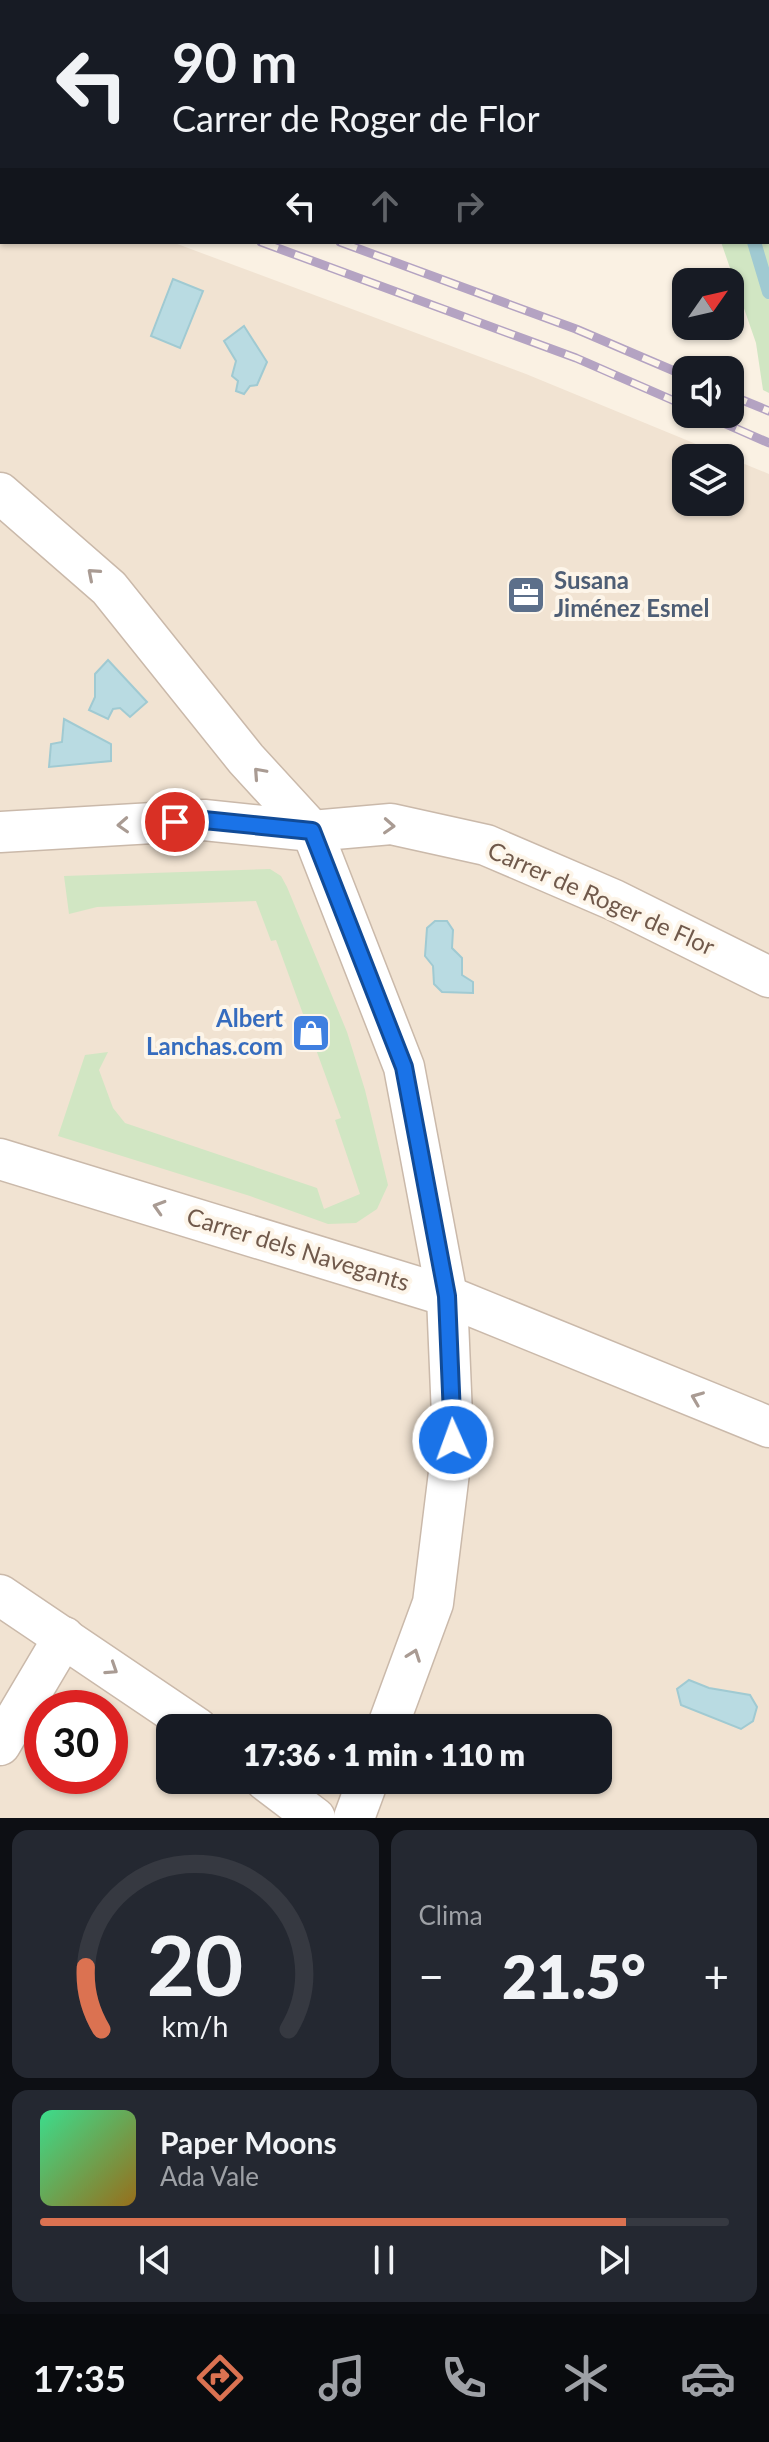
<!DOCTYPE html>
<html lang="es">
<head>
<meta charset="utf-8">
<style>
	:root { --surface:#171b24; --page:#242831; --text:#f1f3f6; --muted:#9ea1a6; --line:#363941; --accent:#db7251 }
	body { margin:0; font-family:Lato,sans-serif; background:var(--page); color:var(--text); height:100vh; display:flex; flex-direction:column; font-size:30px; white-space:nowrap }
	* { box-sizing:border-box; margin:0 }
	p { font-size:26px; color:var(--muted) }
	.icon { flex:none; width:44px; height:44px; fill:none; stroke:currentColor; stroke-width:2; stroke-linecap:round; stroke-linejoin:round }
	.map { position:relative; height:1818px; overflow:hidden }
	.drawer { display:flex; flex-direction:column; gap:12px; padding:12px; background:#0d0f14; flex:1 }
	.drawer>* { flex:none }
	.guide { position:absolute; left:0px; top:0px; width:770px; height:244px; box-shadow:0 2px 6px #0004; background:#171b24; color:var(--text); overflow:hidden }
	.needle { width:52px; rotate:56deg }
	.tools { position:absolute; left:672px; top:268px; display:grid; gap:16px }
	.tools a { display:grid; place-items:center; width:72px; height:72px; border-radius:16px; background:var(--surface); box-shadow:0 2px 6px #0004; font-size:40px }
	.speed { position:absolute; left:24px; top:1690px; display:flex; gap:16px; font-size:40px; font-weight:700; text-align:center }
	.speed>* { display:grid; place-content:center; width:104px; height:104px; border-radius:50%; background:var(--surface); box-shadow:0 2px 6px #0004; line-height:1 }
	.speed .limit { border:12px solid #d22; background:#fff; color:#111 }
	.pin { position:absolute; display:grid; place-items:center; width:68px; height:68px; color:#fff; margin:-34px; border:4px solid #fff; border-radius:50%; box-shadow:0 2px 8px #0007 }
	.me { position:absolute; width:88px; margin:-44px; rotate:358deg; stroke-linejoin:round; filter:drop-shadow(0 0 6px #0008) }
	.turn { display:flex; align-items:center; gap:28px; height:168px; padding:0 40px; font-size:36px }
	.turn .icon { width:104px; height:104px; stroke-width:2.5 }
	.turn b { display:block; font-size:56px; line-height:68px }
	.lanes { display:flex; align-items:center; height:76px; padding:0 40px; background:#0003; justify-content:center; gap:40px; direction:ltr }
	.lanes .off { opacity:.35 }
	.big { font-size:60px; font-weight:800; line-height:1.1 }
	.drawer .widget { flex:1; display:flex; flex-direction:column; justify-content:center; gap:12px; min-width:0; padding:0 28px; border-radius:16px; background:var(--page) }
	.drawer .dial { align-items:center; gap:0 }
	.dial svg { height:208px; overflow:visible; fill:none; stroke:var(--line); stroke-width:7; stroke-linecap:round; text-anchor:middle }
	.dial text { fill:var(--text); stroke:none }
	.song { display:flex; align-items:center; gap:24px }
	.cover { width:96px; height:96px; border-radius:12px; background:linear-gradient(135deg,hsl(150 70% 55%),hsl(40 70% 35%)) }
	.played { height:8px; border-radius:4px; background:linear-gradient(90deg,var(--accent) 85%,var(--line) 85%) }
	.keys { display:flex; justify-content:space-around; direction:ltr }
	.heat { display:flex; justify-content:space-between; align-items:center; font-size:44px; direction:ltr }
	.drawer .tiles { flex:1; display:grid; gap:12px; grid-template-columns:1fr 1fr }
	.widget:last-child { grid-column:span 2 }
	.trip { position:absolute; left:156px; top:1714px; width:456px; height:80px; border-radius:16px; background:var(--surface); box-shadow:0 2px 6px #0004; font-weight:800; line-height:80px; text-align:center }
	.menu { display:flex; height:128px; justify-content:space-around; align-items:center; background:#090b0e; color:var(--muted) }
	.menu .icon { width:56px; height:56px }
	.menu .active { color:var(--accent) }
	.menu b { font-size:36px; color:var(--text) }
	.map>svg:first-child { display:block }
</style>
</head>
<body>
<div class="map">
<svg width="769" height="1818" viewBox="0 0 769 1818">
	<rect width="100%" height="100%" fill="#faf1e3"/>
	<path fill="#f1e3d2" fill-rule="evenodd" d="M0,178L2,242H172L526,374L769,474V1818H0ZM686,458H730V502H686ZM42,1708H110V1776H42ZM170,1728H598V1780H170Z"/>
	<g fill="#d1e6c3">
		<polygon points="768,199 769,202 769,393 763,390 756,343 721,242 768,242"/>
		<polygon points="270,869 281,876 287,887 347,1032 365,1090 388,1185 377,1209 356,1223 328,1224 250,1196 58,1136 85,1055 108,1052 99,1070 113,1108 125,1123 317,1188 324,1209 360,1194 335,1120 341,1118 276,940 271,941 256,901 97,907 69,914 64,876"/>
	</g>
	<g fill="#b9dbe2" stroke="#a0cad2" stroke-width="2">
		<polygon points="173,279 203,291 180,348 151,336"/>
		<polygon points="244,326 267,362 257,385 250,386 244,394 236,391 238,381 232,376 236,361 224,341"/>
		<polygon points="108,660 147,702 130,717 120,708 113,709 108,719 89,710 95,697 95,674"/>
		<polygon points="64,719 111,744 111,761 49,767 51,744 62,742"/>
		<polygon points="435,921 447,921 453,930 452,948 462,958 462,975 473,982 473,993 442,992 434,984 433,966 425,956 427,928"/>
		<polygon points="689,1680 709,1688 750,1695 757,1707 753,1721 741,1729 681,1705 677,1689"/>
	</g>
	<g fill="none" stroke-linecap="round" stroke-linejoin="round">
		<g stroke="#a0cad2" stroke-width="14">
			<polyline points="674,0 674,2"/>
			<polyline points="754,242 769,292"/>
		</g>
		<g stroke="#cab9aa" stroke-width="43">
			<g id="street">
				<polyline points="749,0 750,2"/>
				<polyline points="768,57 769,60"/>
				<polyline points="0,493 109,588 246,759 312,831 404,1067 447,1296 453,1440 433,1603 387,1728"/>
				<polyline points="0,832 204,820 312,831 391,824 486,845 614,900 769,977"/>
				<polyline points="0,1159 447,1296 769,1427"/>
				<polyline points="0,1595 197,1728"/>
				<polyline points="0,1745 64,1637"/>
				<polyline points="265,1780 315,1818"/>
				<polyline points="354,1818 368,1780"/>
			</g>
		</g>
		<use href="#street" stroke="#fff" stroke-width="40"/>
		<g stroke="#b4a3c2" stroke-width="9">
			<g id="rail">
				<polyline points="0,117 2,118"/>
				<polyline points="0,147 2,147"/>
				<polyline points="261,242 576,358 686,406"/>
				<polyline points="340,242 576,329 686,376"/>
				<polyline points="730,395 769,411"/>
				<polyline points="703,414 769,443"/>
			</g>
		</g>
		<use href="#rail" stroke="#fdf5e9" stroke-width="6" stroke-dasharray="18" stroke-linecap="butt"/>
	</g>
	<defs><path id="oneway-chevron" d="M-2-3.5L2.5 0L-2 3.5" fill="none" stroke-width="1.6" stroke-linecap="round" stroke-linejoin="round" transform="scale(2)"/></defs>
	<g stroke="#a99b93">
		<use href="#oneway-chevron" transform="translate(93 574) rotate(-139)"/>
		<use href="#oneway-chevron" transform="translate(259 773) rotate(-132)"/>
		<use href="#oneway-chevron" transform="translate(123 825) rotate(177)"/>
		<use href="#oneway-chevron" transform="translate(389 826) rotate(3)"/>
		<use href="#oneway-chevron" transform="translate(159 1207) rotate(-163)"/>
		<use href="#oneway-chevron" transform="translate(697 1398) rotate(-158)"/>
		<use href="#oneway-chevron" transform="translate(414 1655) rotate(-70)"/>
		<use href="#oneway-chevron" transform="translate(112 1669) rotate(33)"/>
	</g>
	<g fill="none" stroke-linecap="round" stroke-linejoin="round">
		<g stroke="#114b97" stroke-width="20">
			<polyline id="route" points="175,822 204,820 312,831 404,1067 447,1296 453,1440"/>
		</g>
		<use href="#route" stroke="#1a73e8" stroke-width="14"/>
	</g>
	<defs>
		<g id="office-square" transform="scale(2)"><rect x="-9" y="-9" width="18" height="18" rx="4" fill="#5c6f8a" stroke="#fdf5e9"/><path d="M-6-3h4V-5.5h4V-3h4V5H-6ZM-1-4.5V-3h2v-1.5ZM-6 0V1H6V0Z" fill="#fff"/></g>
		<g id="shop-square" transform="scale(2)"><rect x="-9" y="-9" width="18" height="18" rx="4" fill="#3f7fe0" stroke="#fdf5e9"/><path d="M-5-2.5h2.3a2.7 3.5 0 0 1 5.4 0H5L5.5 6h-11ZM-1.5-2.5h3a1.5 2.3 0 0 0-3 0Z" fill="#fff"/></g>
	</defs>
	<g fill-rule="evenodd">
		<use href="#office-square" x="526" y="595"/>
		<use href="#shop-square" x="311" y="1033"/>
	</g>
	<g text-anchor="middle" stroke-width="8" stroke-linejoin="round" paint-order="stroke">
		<g font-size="24" font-weight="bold" fill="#4e5e75" stroke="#fdf5e9" text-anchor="start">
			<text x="554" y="589">Susana<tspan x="554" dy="28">Jiménez Esmel</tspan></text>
		</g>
		<g font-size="24" fill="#70594b" stroke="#fdf5e9">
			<text transform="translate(601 899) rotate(24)" y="8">Carrer de Roger de Flor</text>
			<text transform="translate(298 1250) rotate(17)" y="8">Carrer dels Navegants</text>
		</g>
		<g font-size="24" font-weight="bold" fill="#366cbe" stroke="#fdf5e9" text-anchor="end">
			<text x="283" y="1027">Albert<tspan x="283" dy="28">Lanchas.com</tspan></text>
		</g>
	</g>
</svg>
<div class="tools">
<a><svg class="needle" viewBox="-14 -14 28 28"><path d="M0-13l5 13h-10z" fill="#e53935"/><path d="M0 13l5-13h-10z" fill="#9ea1a6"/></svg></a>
<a><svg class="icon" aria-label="sound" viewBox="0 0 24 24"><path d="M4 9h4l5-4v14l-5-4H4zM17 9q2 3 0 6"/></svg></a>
<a><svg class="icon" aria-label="layers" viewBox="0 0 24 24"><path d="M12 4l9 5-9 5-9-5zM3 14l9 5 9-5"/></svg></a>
</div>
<div class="speed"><div class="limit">30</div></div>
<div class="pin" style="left:175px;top:822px;background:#d93025"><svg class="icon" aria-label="arrive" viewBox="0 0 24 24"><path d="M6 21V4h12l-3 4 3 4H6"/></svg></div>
<svg class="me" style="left:453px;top:1440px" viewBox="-20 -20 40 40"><circle r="17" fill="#1a73e8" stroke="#fff" stroke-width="3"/><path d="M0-11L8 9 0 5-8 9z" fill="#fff"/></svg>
<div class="trip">17:36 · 1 min · 110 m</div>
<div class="guide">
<div class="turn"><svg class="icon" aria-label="left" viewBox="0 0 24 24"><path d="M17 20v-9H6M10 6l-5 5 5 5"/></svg><div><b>90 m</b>Carrer de Roger de Flor</div></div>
<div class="lanes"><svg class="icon" aria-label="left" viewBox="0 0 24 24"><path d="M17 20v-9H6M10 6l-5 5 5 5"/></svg><svg class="icon off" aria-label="ahead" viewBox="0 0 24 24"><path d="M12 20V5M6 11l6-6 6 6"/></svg><svg class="icon off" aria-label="right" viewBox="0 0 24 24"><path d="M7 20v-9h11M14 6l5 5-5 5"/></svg></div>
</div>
</div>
<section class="drawer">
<div class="tiles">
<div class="widget dial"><svg viewBox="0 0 100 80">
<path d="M14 69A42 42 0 1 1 86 69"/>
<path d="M14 69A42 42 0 0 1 8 45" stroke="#db7251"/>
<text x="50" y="56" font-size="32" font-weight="700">20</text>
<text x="50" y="72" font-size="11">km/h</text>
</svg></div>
<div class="widget"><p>Clima</p>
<div class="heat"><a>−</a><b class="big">21.5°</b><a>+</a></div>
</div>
<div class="widget">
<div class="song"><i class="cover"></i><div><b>Paper Moons</b><p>Ada Vale</p></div></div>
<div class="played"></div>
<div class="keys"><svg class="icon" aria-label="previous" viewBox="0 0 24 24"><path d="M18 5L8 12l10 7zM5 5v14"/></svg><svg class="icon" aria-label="pause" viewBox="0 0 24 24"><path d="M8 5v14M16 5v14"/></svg><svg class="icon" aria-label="next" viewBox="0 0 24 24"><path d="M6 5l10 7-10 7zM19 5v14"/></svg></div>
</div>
</div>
</section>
<nav class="menu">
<b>17:35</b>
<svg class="icon active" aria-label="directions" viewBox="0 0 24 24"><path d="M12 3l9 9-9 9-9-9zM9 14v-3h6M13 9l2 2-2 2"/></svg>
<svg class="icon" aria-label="music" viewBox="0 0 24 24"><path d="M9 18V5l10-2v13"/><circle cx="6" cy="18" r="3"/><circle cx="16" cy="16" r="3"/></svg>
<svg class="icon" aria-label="phone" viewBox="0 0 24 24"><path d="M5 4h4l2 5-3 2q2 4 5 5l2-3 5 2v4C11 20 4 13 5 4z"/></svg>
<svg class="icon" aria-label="climate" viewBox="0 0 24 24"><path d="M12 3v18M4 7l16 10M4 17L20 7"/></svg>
<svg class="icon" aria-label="car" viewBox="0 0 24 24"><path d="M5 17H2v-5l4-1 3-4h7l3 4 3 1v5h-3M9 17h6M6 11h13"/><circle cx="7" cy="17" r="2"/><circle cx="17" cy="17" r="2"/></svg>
</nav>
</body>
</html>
